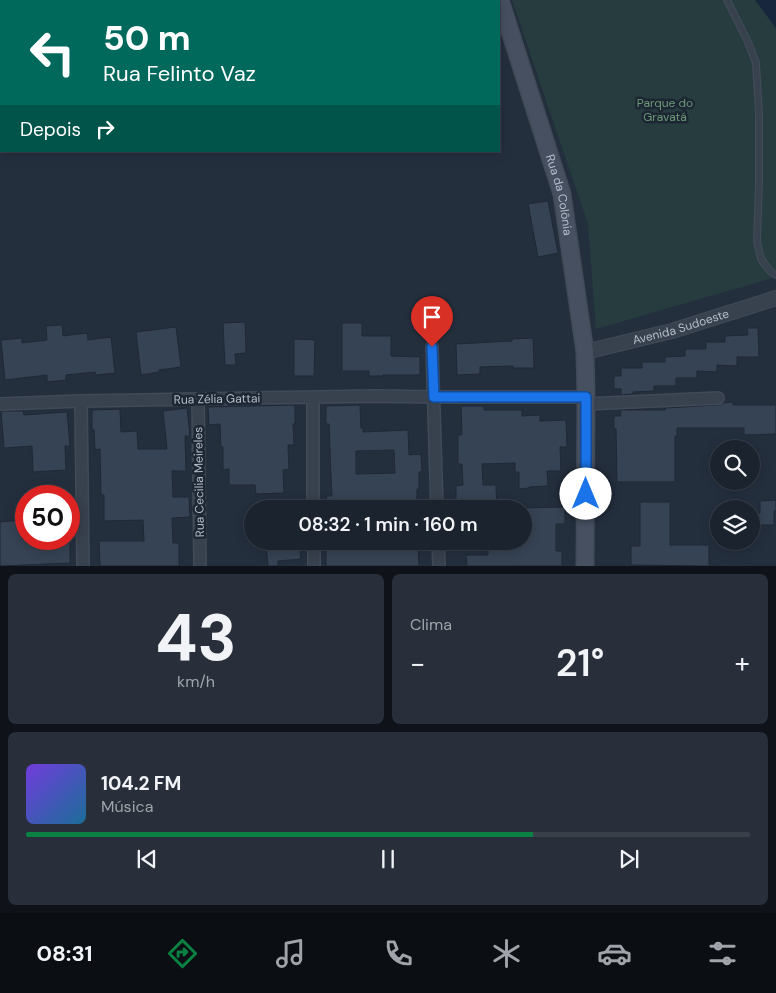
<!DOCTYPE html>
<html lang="pt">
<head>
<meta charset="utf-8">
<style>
	:root { --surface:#1b232e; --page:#282f3a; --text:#f1f3f6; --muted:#a0a4aa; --line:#39404a; --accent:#0b8043 }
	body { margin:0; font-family:"DM Sans",sans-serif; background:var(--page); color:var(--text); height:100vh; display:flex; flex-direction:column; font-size:19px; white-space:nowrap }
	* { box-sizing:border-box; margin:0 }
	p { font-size:16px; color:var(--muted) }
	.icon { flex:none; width:28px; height:28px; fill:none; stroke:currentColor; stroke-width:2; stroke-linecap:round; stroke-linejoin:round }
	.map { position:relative; height:566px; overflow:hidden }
	.panel { display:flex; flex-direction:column; gap:8px; padding:8px; background:#0f1319; flex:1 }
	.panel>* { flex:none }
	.hud { position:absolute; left:0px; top:0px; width:500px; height:152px; box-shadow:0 2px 12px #0003,0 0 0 1px var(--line); background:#00695c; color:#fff; overflow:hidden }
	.buttons { position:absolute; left:710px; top:440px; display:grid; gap:10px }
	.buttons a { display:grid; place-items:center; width:50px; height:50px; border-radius:50%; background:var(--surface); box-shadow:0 2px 12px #0003,0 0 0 1px var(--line); font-size:25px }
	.speed { position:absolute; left:15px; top:485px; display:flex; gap:10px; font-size:25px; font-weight:700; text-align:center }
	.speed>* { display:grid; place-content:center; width:65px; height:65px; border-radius:50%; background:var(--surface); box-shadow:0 2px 12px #0003,0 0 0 1px var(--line); line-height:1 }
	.speed .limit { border:8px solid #d22; background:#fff; color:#111 }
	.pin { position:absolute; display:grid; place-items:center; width:42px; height:42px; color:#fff; margin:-51px -21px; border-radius:50% 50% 50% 0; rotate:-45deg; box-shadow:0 0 5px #0007 }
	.pin .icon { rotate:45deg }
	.me { position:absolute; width:55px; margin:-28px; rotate:0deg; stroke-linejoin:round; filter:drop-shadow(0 0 4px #0008) }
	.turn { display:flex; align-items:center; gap:18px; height:105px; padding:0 20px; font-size:22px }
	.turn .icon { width:65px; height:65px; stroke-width:2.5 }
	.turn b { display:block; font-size:35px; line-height:42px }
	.then { display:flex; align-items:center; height:48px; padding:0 20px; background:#0003; gap:10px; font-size:19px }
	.big { font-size:38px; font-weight:600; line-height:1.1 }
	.panel .card { flex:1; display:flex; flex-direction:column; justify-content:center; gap:8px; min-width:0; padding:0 18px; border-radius:8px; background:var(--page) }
	.panel .dial { align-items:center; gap:0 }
	.dial b { font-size:65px; line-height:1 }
	.song { display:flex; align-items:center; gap:15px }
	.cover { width:60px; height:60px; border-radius:8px; background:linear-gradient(135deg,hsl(260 70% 55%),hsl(200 70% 35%)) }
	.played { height:5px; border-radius:2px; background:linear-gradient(90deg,var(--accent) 70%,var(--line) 70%) }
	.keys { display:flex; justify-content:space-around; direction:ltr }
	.heat { display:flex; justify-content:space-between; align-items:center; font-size:28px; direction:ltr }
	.panel .tiles { flex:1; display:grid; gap:8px; grid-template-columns:1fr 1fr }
	.card:last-child { grid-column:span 2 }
	.trip { position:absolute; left:244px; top:500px; width:288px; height:50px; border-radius:25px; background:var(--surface); box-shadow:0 2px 12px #0003,0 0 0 1px var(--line); font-weight:600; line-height:50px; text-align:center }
	.dock { display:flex; height:80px; justify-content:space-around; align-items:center; background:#0b0e12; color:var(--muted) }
	.dock .icon { width:35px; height:35px }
	.dock .active { color:var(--accent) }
	.dock b { font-size:22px; color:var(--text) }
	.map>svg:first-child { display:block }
</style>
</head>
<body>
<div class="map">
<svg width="776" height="566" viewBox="0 0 776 566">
	<rect width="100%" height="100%" fill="#242f3e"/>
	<polygon fill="#263c3f" points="512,0 776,0 776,277 596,329 588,224"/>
	<polygon fill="#17263c" points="755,0 776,0 776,28"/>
	<g fill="#364354" stroke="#1f2835" fill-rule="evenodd">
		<polygon points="548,201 558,253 538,257 528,204"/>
		<polygon points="245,322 246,353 235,354 236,365 225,365 223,323"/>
		<polygon points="342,323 362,323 362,336 391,336 391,356 420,357 420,375 383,375 383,376 369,376 369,371 342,371"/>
		<polygon points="62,325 63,336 87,333 88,340 111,337 115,373 96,375 95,372 66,375 66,380 47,382 47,375 5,380 1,340 22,338 22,343 47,340 46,326"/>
		<polygon points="176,327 181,367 159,370 159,372 141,375 136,332"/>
		<polygon points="747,328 758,328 759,357 737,357 737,366 717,365 717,372 697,371 697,378 676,378 676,386 654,386 654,391 633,392 633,394 621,395 621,389 614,389 614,376 621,376 621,368 642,368 642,362 665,362 665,357 685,356 685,349 706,349 706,342 725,342 725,336 748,335"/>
		<polygon points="533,338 534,368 513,368 513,366 480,367 480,374 457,375 456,344 512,341 512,339"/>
		<polygon points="294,339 315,340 314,376 294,376"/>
		<polygon points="733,402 733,405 776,405 776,434 744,435 744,428 677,428 677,436 675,436 675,482 617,482 616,429 614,429 614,416 621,416 620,410 665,410 665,408 718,405 724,403"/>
		<polygon points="295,405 295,424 293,424 294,445 288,445 289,469 283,470 284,493 256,494 255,485 229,485 229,469 223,470 223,447 221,447 220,424 209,425 208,407"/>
		<path d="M360,405L361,428H363V432L408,430L409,455L421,454L422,472H419V489H417V509H327L326,496H332L331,475L329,424H326V406ZM394,450L395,473L356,474V451Z"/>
		<polygon points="461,406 484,406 484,410 522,410 522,416 540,415 540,421 566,420 567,447 560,447 561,471 547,471 548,486 529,487 529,488 519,489 519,472 515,472 515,463 482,464 483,485 496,485 497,509 462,509 461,502 456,502 456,486 463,485 462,464 458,464 458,435 462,435"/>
		<polygon points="187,408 190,436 185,436 186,471 172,471 173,497 189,497 190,517 172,518 173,543 179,543 179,566 100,566 99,541 144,541 143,520 104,521 104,495 101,495 100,449 95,450 94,430 92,430 92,410 120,409 121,432 137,431 138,449 167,449 163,411"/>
		<polygon points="1,411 23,411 24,415 67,412 70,446 65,446 66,470 33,472 32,446 4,448"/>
		<polygon points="776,500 776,511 774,511 774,525 757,525 758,513 760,513 760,501"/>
		<polygon points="640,502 670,502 670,545 709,545 709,566 631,565 631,546 640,546"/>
		<polygon points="565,507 565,524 556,524 556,551 562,551 562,566 467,566 466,555 488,555 488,541 522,541 522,527 524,527 524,508"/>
		<polygon points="21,520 22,539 70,539 70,563 0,566 0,522"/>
		<polygon points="326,541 418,541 419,566 326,566"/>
		<polygon points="299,542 301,559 278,561 278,566 268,566 266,545"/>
	</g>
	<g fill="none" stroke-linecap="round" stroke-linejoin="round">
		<g stroke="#414a57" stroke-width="8">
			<polyline id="service" points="727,0 748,42 756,63 759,113 759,183 757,242 761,259 770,271 776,275"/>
		</g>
		<g stroke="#414a57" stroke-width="14">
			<g id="minor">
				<polyline points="432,347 437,509"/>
				<polyline points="313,397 313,509"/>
				<polyline points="198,399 200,566"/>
				<polyline points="81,401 83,566"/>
				<polyline points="0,404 81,401 377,396 434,397 586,397"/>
				<polyline points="586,404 718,398"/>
				<polyline points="314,541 314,566"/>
				<polyline points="438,541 439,566"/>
			</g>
		</g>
		<g stroke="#414a57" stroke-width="16">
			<g id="tertiary">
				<path id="s1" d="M585,352L672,331L776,298"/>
			</g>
		</g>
		<g stroke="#414a57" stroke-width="19">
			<g id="secondary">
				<path id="s2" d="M500,0L562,194L585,352L586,397L585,566"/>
			</g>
		</g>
		<use href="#service" stroke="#38414e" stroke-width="5.5"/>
		<use href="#minor" stroke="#38414e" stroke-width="11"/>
		<use href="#tertiary" stroke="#38414e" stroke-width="14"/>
		<use href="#secondary" stroke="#465061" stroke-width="16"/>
	</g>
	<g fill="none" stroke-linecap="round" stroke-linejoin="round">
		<g stroke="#114b97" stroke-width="12">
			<polyline id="route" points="432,347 434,397 586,397 586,494"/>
		</g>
		<use href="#route" stroke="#1a73e8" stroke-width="9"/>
	</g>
	<g text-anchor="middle" stroke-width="5" stroke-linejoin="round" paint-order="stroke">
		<g font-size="12" fill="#6b9a76" stroke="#1d2633">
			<text x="665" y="107">Parque do<tspan x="665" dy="14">Gravatá</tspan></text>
		</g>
		<g font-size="12" fill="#b4bcc9" stroke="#1d2633">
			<text dy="4" stroke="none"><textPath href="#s2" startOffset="204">Rua da Colônia</textPath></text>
			<text dy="4" stroke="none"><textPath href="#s1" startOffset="99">Avenida Sudoeste</textPath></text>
			<text transform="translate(217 399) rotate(-1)" y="4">Rua Zélia Gattai</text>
			<text transform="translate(199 482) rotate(-91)" y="4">Rua Cecilia Meireles</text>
		</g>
	</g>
</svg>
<div class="buttons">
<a><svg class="icon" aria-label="search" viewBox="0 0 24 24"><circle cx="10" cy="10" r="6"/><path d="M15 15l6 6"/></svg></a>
<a><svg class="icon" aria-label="layers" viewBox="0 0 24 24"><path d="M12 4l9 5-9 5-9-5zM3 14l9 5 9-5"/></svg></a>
</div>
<div class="speed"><div class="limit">50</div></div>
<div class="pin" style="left:432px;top:347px;background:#d93025"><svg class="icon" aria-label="arrive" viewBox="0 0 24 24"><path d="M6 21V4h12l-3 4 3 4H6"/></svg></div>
<svg class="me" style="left:586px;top:494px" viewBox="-20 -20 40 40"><circle r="19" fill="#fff"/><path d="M0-13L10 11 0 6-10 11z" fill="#1a73e8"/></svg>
<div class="trip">08:32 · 1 min · 160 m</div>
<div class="hud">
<div class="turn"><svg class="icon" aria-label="left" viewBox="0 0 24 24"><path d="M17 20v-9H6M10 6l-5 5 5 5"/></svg><div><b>50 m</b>Rua Felinto Vaz</div></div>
<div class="then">Depois<svg class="icon" aria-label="right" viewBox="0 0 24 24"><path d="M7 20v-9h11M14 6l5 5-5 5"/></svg></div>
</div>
</div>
<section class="panel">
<div class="tiles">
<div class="card dial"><b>43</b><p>km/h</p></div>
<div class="card"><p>Clima</p>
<div class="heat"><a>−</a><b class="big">21°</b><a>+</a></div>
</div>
<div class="card">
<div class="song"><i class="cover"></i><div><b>104.2 FM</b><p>Música</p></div></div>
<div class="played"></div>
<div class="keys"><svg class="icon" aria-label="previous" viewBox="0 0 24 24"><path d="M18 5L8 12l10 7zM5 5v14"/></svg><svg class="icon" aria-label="pause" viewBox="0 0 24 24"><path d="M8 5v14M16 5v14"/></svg><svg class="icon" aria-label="next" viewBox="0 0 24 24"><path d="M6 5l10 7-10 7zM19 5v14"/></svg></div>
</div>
</div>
</section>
<nav class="dock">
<b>08:31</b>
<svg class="icon active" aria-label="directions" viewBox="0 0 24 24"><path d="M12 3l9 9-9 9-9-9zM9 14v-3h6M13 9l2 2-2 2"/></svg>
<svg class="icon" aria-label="music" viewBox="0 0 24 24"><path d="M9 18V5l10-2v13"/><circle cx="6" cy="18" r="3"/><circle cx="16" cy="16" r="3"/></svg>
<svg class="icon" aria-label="phone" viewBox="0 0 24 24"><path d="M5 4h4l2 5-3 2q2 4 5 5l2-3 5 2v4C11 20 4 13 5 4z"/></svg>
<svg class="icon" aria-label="climate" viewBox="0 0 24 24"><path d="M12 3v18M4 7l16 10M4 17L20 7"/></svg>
<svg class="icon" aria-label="car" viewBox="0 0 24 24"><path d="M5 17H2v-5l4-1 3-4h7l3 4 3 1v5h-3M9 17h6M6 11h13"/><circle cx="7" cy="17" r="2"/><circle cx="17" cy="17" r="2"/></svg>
<svg class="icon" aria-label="filters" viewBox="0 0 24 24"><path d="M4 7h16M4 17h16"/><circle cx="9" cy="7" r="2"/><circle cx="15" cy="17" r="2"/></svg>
</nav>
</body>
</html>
